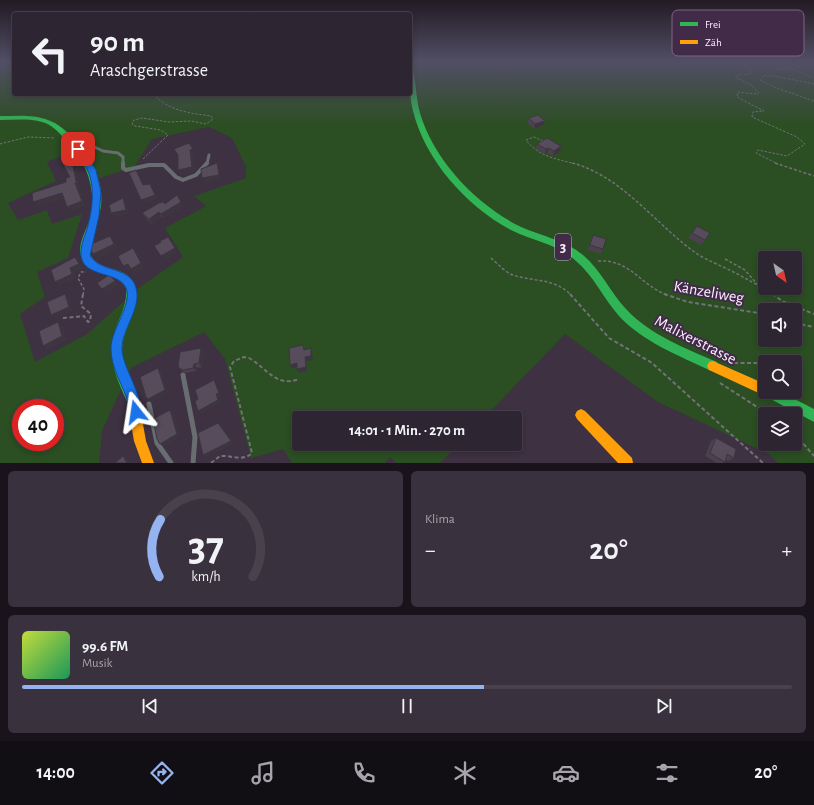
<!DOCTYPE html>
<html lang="de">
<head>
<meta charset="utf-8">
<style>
	:root { --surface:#2e2532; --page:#3a313e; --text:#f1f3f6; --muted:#a7a5ac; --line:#49424d; --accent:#95b2f1 }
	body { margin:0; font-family:"Alegreya Sans",sans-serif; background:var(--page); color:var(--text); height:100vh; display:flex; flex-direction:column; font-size:15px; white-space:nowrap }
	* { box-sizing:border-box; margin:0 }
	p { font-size:13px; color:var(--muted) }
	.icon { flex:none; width:22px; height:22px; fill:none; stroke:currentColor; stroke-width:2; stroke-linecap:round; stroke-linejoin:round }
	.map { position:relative; height:463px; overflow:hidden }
	.sheet { display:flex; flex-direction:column; gap:8px; padding:8px; background:#19141c; flex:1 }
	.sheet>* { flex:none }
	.guide { position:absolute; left:12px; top:12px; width:400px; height:84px; border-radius:4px; box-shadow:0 2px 6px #0003,0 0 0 1px var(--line); background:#2e2532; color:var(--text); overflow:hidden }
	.needle { width:26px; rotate:146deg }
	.tools { position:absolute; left:758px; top:251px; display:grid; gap:8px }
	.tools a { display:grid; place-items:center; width:44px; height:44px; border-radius:4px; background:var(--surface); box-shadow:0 2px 6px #0003,0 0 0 1px var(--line); font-size:20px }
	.speed { position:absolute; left:12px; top:399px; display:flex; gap:8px; font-size:20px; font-weight:700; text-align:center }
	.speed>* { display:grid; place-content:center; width:52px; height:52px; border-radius:50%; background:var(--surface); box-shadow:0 2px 6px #0003,0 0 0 1px var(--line); line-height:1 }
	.speed .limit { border:6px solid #d22; background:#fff; color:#111 }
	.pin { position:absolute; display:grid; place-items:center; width:34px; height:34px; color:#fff; margin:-17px; border-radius:8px; box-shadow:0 2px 6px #0006 }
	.me { position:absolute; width:44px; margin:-22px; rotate:345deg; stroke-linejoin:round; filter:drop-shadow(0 0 3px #0008) }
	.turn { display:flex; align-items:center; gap:14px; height:84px; padding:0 12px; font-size:18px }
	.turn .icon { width:52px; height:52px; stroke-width:2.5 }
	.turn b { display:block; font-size:28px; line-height:34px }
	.big { font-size:30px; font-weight:600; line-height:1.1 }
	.sheet .card { flex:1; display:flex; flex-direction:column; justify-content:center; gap:6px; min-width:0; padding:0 14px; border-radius:6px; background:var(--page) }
	.sheet .dial { align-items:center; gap:0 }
	.dial svg { height:104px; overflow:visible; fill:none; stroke:var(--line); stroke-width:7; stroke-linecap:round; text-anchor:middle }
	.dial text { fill:var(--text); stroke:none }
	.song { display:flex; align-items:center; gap:12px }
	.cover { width:48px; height:48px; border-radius:6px; background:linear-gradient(135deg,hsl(70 70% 55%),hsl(150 70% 35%)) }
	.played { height:4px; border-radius:2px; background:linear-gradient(90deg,var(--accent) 60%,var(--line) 60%) }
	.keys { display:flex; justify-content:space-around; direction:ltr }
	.heat { display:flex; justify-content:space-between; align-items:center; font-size:22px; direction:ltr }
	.sheet .tiles { flex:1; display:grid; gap:8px; grid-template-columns:1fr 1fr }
	.card:last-child { grid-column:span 2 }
	.trip { position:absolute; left:292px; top:411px; width:230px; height:40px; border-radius:4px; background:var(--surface); box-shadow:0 2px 6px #0003,0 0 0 1px var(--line); font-weight:600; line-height:40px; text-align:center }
	.tab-bar { display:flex; height:64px; justify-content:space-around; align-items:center; background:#120f14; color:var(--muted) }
	.tab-bar .icon { width:28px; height:28px }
	.tab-bar .on { color:var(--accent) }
	.tab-bar b { font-size:18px; color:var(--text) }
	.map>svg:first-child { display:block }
</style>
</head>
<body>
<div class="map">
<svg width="814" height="463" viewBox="0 0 814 463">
	<rect width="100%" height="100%" fill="#3e3142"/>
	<path fill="#2b4e22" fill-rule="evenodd" d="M0,62H14V94H410V62H814V463H778L769,454L658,402L565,334L484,418H299V444H459L440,463H396L390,457L385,463H292L283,449L251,458L225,359L204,332L131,368L102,431L99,463H0ZM209,127L232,138L246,167V178L194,196L206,206L165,228L183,257L140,287L87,334L35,362L20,314L45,297L37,272L68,258L82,214L52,224L47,210L18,220L8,203L56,181L47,162L78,149L95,180L135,166L152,139ZM765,258H795V288H765ZM765,310H795V340H765ZM765,362H795V392H765ZM21,408H55V442H21ZM765,414H795V444H765Z"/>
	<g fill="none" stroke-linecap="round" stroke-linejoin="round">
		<g stroke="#737278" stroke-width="1" stroke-dasharray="2.5 1.5" stroke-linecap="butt">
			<polyline points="737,62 750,70 751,74 738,75 735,77 751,85 759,93 754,94 738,92 737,97 764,111 753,112 752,117 797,137 805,144 787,156 758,150 756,153 778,164"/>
			<path d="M753,62C768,68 785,71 801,67L788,63L789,62"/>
			<polyline points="777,62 814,78"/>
			<polyline points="793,62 801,62"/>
			<polyline points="814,84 769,75 763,76 760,80 774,87 814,101"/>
			<path d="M543,141L534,137L526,140C539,157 557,159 576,164"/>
			<polyline points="0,144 28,137 55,138"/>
			<path d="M143,159L168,135L161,130L135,126L132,124L134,120L142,118L169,122L191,121L206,124L213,119L211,116C189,113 169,111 153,94"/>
		</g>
		<g stroke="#737278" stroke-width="1.5" stroke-dasharray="3 2" stroke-linecap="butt">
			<path d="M572,163C620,175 655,223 693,251C702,258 713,262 723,267C741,275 757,285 774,295"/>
			<polyline points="775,163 814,176"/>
			<path d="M491,258C497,263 506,273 513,275C534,282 555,278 571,295"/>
			<polyline points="725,259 745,270 757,284"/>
			<path d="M598,261C630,259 640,285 667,295"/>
			<polyline points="83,295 84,289 78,278 81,272 86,272"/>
		</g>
		<g stroke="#737278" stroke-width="2" stroke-dasharray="4 2.5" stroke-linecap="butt">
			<polyline points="570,294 609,338 652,363 763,463"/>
			<polyline points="664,294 688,302 765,314"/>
			<polyline points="772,294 784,302 814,314"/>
			<polyline points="63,318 84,316 88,322 90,321 91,314 81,306 83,294"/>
			<polyline points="795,323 814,327"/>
			<polyline points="734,363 765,363"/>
			<polyline points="720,383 768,414"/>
			<polyline points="795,434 814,456"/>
			<path d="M211,463L220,456C231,455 243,462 252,453L230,367L234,361L244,357L249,358C267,368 276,388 299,379"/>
		</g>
		<g stroke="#686d71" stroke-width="3">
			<polyline points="76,146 86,143 103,151 118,153 123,157 123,164"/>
			<polyline points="207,164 209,155"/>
		</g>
		<polyline stroke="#686d71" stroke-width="4" points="123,163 123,168 126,170 149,165 164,165 176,177 183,180 196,175 207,163"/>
		<g stroke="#686d71" stroke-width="5">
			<polyline points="183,375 195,437 193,463"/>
			<polyline points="149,404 157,443 171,463"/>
		</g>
		<g fill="#30b455" fill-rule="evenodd">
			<path d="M410,66L413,68C416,83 416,98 420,113C434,160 474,202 517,225C539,236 564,239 583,255C601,270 610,292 626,309C650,335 685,348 717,362L719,366L717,370L713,371L709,370C678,355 643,342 619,316C603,298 594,276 576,261C558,244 533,241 511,230C467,207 425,160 413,111C409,96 410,81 410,66Z"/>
			<path d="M0,116C16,116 33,114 48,120C67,126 91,157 97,176C101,185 102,196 101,206C99,222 87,240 91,256C100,271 122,266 132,280C147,303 122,326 122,350C123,368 133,385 139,402L137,406L133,408L129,406C120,386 107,360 113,338C117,320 128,307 126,288C117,270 88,278 81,256C77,243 88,228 91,215C96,186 86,162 66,140C59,133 53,125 42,122C29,118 14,120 0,120Z"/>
			<polygon points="765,388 765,392 781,392 814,409 814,422 765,396 763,392"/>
		</g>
		<g fill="#ff9f0a" fill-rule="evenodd">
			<polygon points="713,361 765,384 765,392 770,392 769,394 765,396 709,370 707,366 709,362"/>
			<polygon points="133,396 137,398 139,402 146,441 154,463 142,463 134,441 127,402 129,398"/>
			<polygon points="581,409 585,411 632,458 633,463 618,463 577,419 575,415 577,411"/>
		</g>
	</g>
	<g fill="#4b414e">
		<polygon points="529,118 545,121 543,125 534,129 527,123"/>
		<polygon points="537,144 561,146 560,151 553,156 547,153 545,154 536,149"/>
		<polygon points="165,204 184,206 164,218 162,217 152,224 146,218 142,213"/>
		<polygon points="697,226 705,240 701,245 688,238"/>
		<polygon points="593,235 603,249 601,254 588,250 591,240"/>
		<polygon points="204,352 202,367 197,368 197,371 186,373 182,371 178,367"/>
		<polygon points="716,438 734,458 728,461 725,459 725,462 722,463 717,463 705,456 711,441"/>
	</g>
	<g fill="#3d3540">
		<polygon points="545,121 543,125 534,129 535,124"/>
		<polygon points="561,146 560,151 553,156 554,151"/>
		<polygon points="549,148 547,153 545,154 546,149"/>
		<polygon points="193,149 195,154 193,155 194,172 180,175 178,170 190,150"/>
		<polygon points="217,163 219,168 221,180 205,183 202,178"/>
		<polygon points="77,164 81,169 77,171 81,191 79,188 86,206 71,212 67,207 75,183 73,166"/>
		<polygon points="136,170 139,174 146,190 143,185"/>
		<polygon points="150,184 158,199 144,204 141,200"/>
		<polygon points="62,193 66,198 37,207 33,202"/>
		<polygon points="177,195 184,206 164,218 161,214"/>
		<polygon points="123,198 127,203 130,214 115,218 111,213"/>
		<polygon points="159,212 162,217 152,224 149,219"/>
		<polygon points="110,236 114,240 118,248 98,259 93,254"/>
		<polygon points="133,248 137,253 145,268 134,273 131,269 127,271 123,266"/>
		<polygon points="175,248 178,253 164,261 161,256"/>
		<polygon points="75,257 80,262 83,268 75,273 76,279 60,286 55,282"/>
		<polygon points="115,281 119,285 106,294 102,289"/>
		<polygon points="65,294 70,298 73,311 56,320 51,315"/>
		<polygon points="58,322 63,326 67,340 48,350 43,346"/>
		<polygon points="201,348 204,352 202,367 199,363"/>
		<polygon points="311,348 312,352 313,360 306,361 307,371 299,373 297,369"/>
		<polygon points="297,363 299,367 292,368 290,365"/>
		<polygon points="194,364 197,368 197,371 193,368"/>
		<polygon points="158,368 162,372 169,393 152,402 148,399"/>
		<polygon points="214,380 217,384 222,396 219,398 221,403 202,414 198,411 216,394"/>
		<polygon points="170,410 174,413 181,437 164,447 160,444"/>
		<polygon points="218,423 222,426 235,444 206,457 203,455"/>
		<polygon points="123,456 128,459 131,463 127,463"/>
	</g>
	<g fill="#574c5b" stroke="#3d3540">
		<polygon points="538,115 545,121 535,124 529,118"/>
		<polygon points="547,138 561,146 554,151 549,148 546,149 537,144"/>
		<polygon points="189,143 193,149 190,150 192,167 178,170 178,155 174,149"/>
		<polygon points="71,157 77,164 73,166 77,186 75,183 82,201 67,207 62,193 33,202 32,193 66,182 66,178 70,177 61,161"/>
		<polygon points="217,163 219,175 202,178 201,169"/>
		<polygon points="136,170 143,185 150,184 155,195 141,200 129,173"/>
		<polygon points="177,195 181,202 161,214 159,212 149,219 142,213 159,203 163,202 165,204"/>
		<polygon points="123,198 126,210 111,213 109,205"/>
		<polygon points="697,226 710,233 705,240 692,233"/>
		<polygon points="593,235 606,239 603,249 590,245"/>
		<polygon points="110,236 114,244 93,254 89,245"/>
		<polygon points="168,237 175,248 161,256 154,246 161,242 160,241"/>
		<polygon points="133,248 141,263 131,269 128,264 123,266 118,256"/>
		<polygon points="75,257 79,264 70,268 72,274 55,282 51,270"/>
		<polygon points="109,275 111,276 115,281 102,289 97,283"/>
		<polygon points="65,294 69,307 51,315 47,302"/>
		<polygon points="58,322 62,336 43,346 39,331"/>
		<polygon points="303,345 304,350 311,348 311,356 305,357 306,367 297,369 297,363 290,365 289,348"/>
		<polygon points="201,348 199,363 194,364 193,368 183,370 178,367 180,352"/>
		<polygon points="158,368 165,390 148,399 146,397 140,377"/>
		<polygon points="214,380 219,393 216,394 218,400 198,411 195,401 198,399 195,390"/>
		<polygon points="170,410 177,434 160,444 157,439 153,419"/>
		<polygon points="218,423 231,441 203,455 198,433"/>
		<polygon points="716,438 736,449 734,458 727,454 725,462 710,453"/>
		<polygon points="123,456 127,463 115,463"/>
	</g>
	<linearGradient id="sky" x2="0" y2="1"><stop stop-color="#221b24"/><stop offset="0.49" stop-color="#524e65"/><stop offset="1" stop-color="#524e65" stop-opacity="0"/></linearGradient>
	<rect width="814" height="126" fill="url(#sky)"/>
	<path fill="#1a73e8" stroke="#114b97" d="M78,146L81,147L96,170L101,192L99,216L90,256C93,259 96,263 99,264C112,271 132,271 136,288C142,309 121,329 122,350C123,368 146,401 140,416L136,418L131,416C129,410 128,403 126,396C120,381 111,365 111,349C110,331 133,304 126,288C119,271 84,278 81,256C80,248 84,237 87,229C92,211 96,187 87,169C84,162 78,155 74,149Z"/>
	<g text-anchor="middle" stroke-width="4" stroke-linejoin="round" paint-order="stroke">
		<rect fill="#422b48" stroke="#c4b5c8" stroke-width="1" x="555" y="234" width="16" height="26" rx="3"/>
		<g font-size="15" font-weight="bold" fill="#fcf0ff">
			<text x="563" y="252">3</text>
		</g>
		<g font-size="16" fill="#fcf0ff" stroke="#422b48">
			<text transform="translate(709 291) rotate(10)" y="6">Känzeliweg</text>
			<text transform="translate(696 339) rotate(27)" y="6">Malixerstrasse</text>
		</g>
	</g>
	<rect x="672" y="10" width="132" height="46" rx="6" fill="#422b48" stroke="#7a667f" stroke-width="1"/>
	<rect x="680" y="22" width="18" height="4" fill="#30b455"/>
	<rect x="680" y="40" width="18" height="4" fill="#ff9f0a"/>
	<g font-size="11" fill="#fcf0ff">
		<text x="705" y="28">Frei</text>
		<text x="705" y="46">Zäh</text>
	</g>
</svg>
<div class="tools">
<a><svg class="needle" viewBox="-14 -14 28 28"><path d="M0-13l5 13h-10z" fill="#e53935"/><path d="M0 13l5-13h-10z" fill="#a7a5ac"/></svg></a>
<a><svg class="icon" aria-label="sound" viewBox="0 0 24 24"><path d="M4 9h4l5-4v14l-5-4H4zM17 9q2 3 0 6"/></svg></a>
<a><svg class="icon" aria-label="search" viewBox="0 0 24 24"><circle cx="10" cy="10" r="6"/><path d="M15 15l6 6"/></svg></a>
<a><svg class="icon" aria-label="layers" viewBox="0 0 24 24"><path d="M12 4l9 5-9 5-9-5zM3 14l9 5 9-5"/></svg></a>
</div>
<div class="speed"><div class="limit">40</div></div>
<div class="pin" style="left:78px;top:149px;background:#d93025"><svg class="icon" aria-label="arrive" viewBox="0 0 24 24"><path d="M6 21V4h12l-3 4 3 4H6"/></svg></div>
<svg class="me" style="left:136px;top:412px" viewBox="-20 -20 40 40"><path d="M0-17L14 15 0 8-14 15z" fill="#1a73e8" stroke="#fff" stroke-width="4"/></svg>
<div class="trip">14:01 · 1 Min. · 270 m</div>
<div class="guide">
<div class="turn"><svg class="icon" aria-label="left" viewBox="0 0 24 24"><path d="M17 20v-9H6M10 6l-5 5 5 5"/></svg><div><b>90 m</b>Araschgerstrasse</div></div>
</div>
</div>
<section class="sheet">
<div class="tiles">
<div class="card dial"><svg viewBox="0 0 100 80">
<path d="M14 69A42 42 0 1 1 86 69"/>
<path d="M14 69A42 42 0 0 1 15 25" stroke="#95b2f1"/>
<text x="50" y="56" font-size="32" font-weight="700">37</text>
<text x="50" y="72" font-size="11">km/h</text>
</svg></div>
<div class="card"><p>Klima</p>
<div class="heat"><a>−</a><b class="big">20°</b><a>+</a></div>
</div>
<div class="card">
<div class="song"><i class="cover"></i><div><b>99.6 FM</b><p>Musik</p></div></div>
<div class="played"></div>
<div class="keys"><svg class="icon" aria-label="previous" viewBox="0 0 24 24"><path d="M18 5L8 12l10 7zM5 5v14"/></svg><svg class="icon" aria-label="pause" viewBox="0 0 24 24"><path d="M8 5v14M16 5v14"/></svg><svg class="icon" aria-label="next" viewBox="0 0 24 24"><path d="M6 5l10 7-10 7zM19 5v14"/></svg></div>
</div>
</div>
</section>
<nav class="tab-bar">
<b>14:00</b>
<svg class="icon on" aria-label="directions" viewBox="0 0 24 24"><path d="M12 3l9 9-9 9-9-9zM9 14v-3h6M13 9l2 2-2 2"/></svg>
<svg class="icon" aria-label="music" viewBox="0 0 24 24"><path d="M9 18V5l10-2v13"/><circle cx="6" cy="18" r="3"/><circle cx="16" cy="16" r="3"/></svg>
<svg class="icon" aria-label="phone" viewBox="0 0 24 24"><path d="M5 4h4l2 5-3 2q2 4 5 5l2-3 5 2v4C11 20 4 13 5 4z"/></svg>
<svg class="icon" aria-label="climate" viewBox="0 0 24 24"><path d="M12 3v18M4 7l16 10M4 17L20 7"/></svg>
<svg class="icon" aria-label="car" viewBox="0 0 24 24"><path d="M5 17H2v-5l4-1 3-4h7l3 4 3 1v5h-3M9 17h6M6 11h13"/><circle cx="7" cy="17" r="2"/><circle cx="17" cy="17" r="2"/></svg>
<svg class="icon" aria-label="filters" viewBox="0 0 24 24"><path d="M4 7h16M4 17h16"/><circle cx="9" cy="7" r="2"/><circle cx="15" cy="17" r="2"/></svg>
<b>20°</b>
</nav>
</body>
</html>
